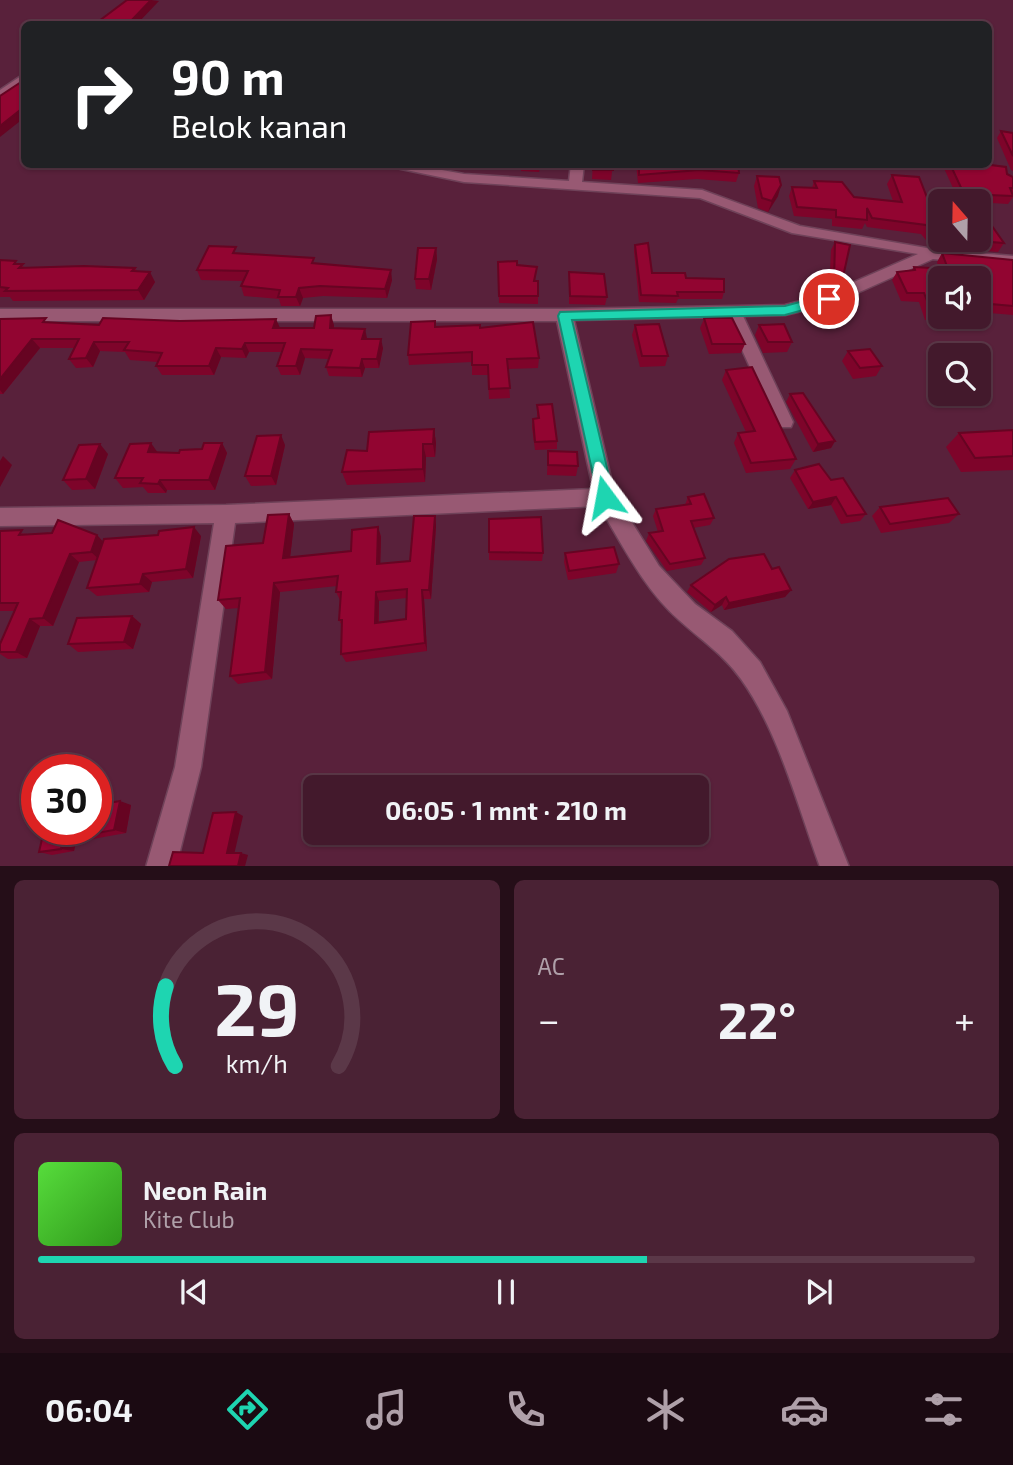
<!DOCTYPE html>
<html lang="id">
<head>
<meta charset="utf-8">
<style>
	:root { --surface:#43192c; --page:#4a2234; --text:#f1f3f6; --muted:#afa0a9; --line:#5b3848; --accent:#1ed5b1 }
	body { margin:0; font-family:"Exo 2",sans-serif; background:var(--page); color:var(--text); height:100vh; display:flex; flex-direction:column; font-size:26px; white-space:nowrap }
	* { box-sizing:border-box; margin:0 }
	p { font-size:23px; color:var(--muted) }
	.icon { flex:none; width:38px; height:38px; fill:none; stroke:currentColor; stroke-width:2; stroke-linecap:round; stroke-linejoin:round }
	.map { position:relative; height:866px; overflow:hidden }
	.side { display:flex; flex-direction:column; gap:14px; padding:14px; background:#250e18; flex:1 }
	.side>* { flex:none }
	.banner { position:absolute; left:21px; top:21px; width:971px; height:147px; border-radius:10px; box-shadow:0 2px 5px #0004,0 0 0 2px var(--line); background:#202124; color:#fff; overflow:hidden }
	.needle { width:46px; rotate:340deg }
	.tools { position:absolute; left:928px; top:189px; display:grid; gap:14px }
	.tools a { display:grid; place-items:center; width:63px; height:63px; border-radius:10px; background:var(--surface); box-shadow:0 2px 5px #0004,0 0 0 2px var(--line); font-size:35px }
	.speed { position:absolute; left:21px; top:754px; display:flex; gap:14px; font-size:35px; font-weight:700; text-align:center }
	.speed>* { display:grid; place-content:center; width:91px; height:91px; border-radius:50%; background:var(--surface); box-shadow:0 2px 5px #0004,0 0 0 2px var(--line); line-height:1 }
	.speed .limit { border:10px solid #d22; background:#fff; color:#111 }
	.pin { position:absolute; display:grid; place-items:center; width:60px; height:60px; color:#fff; margin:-30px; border:4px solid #fff; border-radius:50%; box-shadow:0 2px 7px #0007 }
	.me { position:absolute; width:77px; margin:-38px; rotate:347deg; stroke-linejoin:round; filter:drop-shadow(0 0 5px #0008) }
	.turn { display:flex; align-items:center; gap:24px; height:147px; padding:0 35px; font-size:32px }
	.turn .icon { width:91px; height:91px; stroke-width:2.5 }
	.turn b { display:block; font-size:49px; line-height:60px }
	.big { font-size:52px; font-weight:700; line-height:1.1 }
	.side .widget { flex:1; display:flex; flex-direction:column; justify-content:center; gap:10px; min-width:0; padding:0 24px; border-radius:10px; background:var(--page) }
	.side .dial { align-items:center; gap:0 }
	.dial svg { height:182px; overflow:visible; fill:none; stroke:var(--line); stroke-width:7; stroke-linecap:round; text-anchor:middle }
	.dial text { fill:var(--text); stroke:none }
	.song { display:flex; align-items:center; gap:21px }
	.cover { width:84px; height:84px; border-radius:10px; background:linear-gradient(135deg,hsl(110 70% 55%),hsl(110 70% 35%)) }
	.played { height:7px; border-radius:4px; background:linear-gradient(90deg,var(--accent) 65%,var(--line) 65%) }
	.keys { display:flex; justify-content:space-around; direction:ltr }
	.heat { display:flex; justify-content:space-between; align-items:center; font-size:38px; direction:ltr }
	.side .tiles { flex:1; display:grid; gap:14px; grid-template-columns:1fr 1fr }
	.widget:last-child { grid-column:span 2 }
	.trip { position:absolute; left:303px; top:775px; width:406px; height:70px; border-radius:10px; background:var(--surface); box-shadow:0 2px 5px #0004,0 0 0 2px var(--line); font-weight:700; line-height:70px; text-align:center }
	.menu { display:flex; height:112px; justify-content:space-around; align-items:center; background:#1b0a12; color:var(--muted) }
	.menu .icon { width:49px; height:49px }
	.menu .on { color:var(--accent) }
	.menu b { font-size:32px; color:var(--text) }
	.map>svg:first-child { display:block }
</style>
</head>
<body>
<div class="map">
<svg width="1013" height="867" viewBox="0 0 1013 867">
	<rect width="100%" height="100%" fill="#59213b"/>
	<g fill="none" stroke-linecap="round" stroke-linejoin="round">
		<g stroke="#6f4259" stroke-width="3">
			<g id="minor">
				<polygon points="24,74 24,82 0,98 0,90"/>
				<path d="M377,164H409L464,174L569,181L571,164H584L582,182L702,190L800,226L938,250L1013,256V266L933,259L835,303L785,315L743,316L793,422L791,427H777L775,422L727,317L574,320L615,495L659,566L695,604L732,631L760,662L787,711L849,867H820C798,807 778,730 741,679C723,654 701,640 679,620C644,589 623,546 599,506L235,523L201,767L176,867H146L175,767L214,523L0,526V508L226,505L593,489L557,321H0V309H564L785,305L824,295L918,254L792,233L700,198L464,182Z"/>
			</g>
		</g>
		<use href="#minor" fill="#985973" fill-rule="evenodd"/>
	</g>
	<g fill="#7e042a" fill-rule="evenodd">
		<polygon points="1001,131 1013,133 1013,171 1011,170 997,138"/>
		<polygon points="521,164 541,164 539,172 521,171"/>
		<polygon points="593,164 613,164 611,180 592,179"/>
		<polygon points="636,164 738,164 739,173 736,182 697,179 638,183"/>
		<polygon points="942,164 983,164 1007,174 1013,177 1013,197 1008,204 959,201"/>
		<polygon points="892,175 928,200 940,201 940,240 978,240 1004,243 998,252 931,246 921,234 867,227 865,223 862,229 832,226 832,219 794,216 789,196 792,187 812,188 814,181 854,197 893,201 887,184"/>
		<polygon points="757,176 778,196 768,212 758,208 754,186"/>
		<polygon points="835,242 839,286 829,290 831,250"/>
		<polygon points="635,245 652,273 686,278 724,292 722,299 678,299 676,303 639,302 634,251"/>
		<polygon points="436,248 437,259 431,290 416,289 415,279"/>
		<polygon points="942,253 1013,260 1013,315 978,312 978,278 940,278 940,317 970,317 965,324 925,320 919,302 901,301 892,280 897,272 912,270 914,267 939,269 937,262"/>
		<polygon points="239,254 316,264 392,280 387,298 323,296 303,298 300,306 281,306 279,299 244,296 241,286 243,281 201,280 197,270"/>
		<polygon points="0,260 18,264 26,268 135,268 137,271 155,282 144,300 13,301 10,297 0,297"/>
		<polygon points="498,262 537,267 535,281 538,281 538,304 499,303"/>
		<polygon points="569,272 607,297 605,305 569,304"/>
		<polygon points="0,319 99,325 280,328 314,328 334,325 334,328 367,339 383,348 379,368 365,368 362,377 329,376 326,367 329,359 305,358 300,375 281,375 277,366 282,352 249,352 246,358 221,357 214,375 162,375 156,366 158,362 130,360 125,352 100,351 93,367 76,368 69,359 74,348 40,348 3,394 0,394"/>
		<polygon points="704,319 745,344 741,353 709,354 700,328"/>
		<polygon points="635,325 668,356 665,366 640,367 632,335"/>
		<polygon points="759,325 792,342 787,352 763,353 755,335"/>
		<polygon points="436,327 480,328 539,358 538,368 508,369 510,398 489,399 488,375 472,375 472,362 409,365 408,355"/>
		<polygon points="848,351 882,366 876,376 853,379 842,361"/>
		<polygon points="726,370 796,459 790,469 746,473 734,443 738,433 746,432 722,380"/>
		<polygon points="790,394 835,441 831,448 813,452 786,402"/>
		<polygon points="537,405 557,441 557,449 535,450 532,427 533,419 537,418"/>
		<polygon points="434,429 436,443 435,457 426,457 425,482 347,485 342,472 367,451"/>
		<polygon points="1013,430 1013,470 961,472 946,447 959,433"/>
		<polygon points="222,443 227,453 215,490 167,490 166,493 148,493 143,487 123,488 115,478 158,452 179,453 202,449"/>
		<polygon points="285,445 276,485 251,486 245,476"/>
		<polygon points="548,451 578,466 576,476 547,475"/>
		<polygon points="108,454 95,489 72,490 63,480"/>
		<polygon points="795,470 831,480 866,514 860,521 841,524 831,505 808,509 790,478"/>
		<polygon points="688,497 714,518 710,525 693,528 705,558 701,565 667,571 646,541 649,533 658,532 653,516 656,509 685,505"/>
		<polygon points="880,507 959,514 949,523 881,533 872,516"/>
		<path d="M289,514L294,524L290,557L351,551L378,527L381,537L380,564L410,561L435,516L436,526L431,599H424L427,651L346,662L341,654L342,626L339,620L340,600L336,592L337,586L280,592L272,679L238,684L230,676L239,608L226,609L218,600L263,543ZM406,598V619L379,622V601Z"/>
		<polygon points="0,531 27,534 97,535 103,542 201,536 193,578 152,582 149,592 97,596 87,588 97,560 79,562 53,626 40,626 27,658 8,659 0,654 0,644 15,611 0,611"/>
		<polygon points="489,552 543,553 542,561 489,560"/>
		<polygon points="565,553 619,564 616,573 568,580 564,562"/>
		<polygon points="772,569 791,590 785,597 724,610 722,605 711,612 687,592 691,585"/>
		<polygon points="132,616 141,624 133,649 78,652 68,644"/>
		<polygon points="131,805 126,833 76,842 74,851 52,855 39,852"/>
	</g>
	<g fill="#660422">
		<polygon points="151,0 159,1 137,24 128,24"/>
		<polygon points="24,107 24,118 0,137 0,126"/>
		<polygon points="781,185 778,196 768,212 772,201"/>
		<polygon points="436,248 437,259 431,290 429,279"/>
		<polygon points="391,270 392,280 387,298 385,289"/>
		<polygon points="150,272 155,282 144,300 138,290"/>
		<polygon points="843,277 839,286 829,290 834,282"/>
		<polygon points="299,288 303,298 300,306 296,297"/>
		<polygon points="331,315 334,325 333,337 330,328"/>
		<polygon points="276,319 280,328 273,328"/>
		<polygon points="365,329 367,338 362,339"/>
		<polygon points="32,339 40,348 3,394 0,390 0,379"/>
		<polygon points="381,339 383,348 379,368 377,359"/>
		<polygon points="94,342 100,351 93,367 86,358"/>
		<polygon points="245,343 249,352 246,358 242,349"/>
		<polygon points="216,348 221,357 214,375 209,366"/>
		<polygon points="301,349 305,358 300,375 296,366"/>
		<polygon points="362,359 365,368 362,377 360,368"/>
		<polygon points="434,429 436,443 435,457 433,444"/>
		<polygon points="281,435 285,445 276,485 271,476"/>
		<polygon points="835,441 831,448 813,452 818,444"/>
		<polygon points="151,443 158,453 148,452"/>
		<polygon points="222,443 227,453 215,490 209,480"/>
		<polygon points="100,444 108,454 95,489 86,479"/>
		<polygon points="423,444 426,457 425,482 423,469"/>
		<polygon points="3,456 12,465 0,487 0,461"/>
		<polygon points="160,480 167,490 166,493 158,484"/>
		<polygon points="836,497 831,505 808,509 813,502"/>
		<polygon points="289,514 294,524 289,567 283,558"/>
		<polygon points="435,516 436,526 431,599 429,590"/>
		<polygon points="194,527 201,536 193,578 186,569"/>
		<polygon points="378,527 381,537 380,574 377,564"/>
		<polygon points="97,535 105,544 100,560 91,552"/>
		<polygon points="70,554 79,562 53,626 43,618"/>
		<polygon points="143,574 152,582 149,592 140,584"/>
		<polygon points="274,583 280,592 272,679 265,672"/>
		<polygon points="422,590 424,599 427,651 425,643"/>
		<polygon points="791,590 785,597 724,610 729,603"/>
		<polygon points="376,592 379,601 378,631 375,623"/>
		<polygon points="726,597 722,605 711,612 715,605"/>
		<polygon points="132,616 141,624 133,649 124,642"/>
		<polygon points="30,619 40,626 27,658 16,652"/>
		<polygon points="120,801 131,805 126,833 114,830"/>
		<polygon points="236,812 243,816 234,855 227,853"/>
		<polygon points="63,839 76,842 74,851 61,849"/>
		<polygon points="241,853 248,855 245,866 238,866"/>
	</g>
	<g fill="#920531" stroke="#660422" stroke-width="2" fill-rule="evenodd">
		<polygon points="127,0 151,0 128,24 95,24"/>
		<polygon points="477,21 502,24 473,24"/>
		<polygon points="24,80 24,98 23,99 24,99 24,107 0,126 0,96"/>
		<polygon points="1001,131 1013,133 1013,156"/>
		<rect x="593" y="164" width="20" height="6"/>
		<polygon points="639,164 738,164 739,173 699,170 639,175"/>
		<polygon points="950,164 983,164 1006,167 1007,174 1013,177 1013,188 1010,188 1013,196 964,194"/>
		<polygon points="892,175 919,177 928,200 949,201 940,201 940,237 936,237 926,225 872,218 867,208 867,220 836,217 836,210 797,207 792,187 817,188 814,181 842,182 854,197 902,202"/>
		<polygon points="757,176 779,177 781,185 772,201 762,198"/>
		<polygon points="978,218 987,219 1004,243 966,240 978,240"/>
		<polygon points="835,242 850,245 843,277 834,282"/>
		<polygon points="648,243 652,273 685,273 686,278 724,279 724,292 677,292 678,296 641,295 635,245"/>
		<polygon points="209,246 236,247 233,253 314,258 312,263 391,270 385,289 320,286 299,288 296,297 278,297 280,290 241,286 248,271 197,270"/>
		<polygon points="418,248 436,248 429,279 415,279"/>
		<polygon points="942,253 1013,260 1013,306 979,303 981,306 978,306 978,278 940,278 940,312 931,311 924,293 907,293 897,272 915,270 914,267 948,269"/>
		<polygon points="0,260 16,261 14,264 23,264 19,268 84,266 135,268 132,271 150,272 138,290 5,291 8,288 0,287"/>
		<polygon points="517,261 517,265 537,267 534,281 538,281 538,296 499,296 498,262"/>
		<polygon points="569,272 604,274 607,297 570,296"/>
		<polygon points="331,315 330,328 365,329 362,339 381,339 377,359 362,359 360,368 326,367 332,350 301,349 296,366 277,366 285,343 245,343 242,349 216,348 209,366 156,366 162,353 124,350 129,342 94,342 86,358 69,359 79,339 32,339 0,379 0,319 46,318 43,322 99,325 103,318 180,321 276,319 273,328 314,328 316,316"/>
		<polygon points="704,318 732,318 745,344 712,344"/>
		<polygon points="435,321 435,327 480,325 480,328 533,322 539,358 507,359 510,388 489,389 488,365 472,365 472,352 408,355 411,322"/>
		<polygon points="659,324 668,356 642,356 635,325"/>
		<polygon points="784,324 792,342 768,342 759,325"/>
		<polygon points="870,349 882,366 860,368 848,351"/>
		<polygon points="752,367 796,459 751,463 738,433 755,431 726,370"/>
		<polygon points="803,393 835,441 818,444 790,394"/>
		<polygon points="552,404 557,441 535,442 533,419 539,418 537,405"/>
		<polygon points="434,429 433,444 423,444 423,469 342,472 347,450 367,451 369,432"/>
		<polygon points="1013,430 1013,456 975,458 959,433"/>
		<polygon points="281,435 271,476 245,476 257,436"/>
		<polygon points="151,443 148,452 179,453 180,450 202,449 204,443 222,443 209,480 160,480 158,484 140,483 143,478 115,478 130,444"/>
		<polygon points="100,444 86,479 63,480 79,445"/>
		<polygon points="548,451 577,452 578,466 548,465"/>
		<polygon points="819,464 831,480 843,478 866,514 847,516 836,497 813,502 795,470"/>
		<polygon points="704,494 714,518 691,521 705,558 670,564 649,533 663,531 656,509 691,504 688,497"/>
		<polygon points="948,498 959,514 890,524 880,507"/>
		<path d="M289,514L283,558L351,551L352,530L378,527L377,564L410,561L414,516H435L429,590H422L425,643L341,654L342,620H339L341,592H336L338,576L274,583L265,672L230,676L240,598L218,600L226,546L263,543L268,515ZM407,589L406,619L375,623L376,592Z"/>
		<polygon points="541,517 543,553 489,552 489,519"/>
		<polygon points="58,520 97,535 91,552 70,554 43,618 30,619 16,652 0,652 0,644 18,603 0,603 0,531 22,530 19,535 52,533"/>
		<polygon points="194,527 186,569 143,574 140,584 87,588 104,539 158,535 159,531"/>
		<polygon points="614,547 619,564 569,571 565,553"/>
		<polygon points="764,554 772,569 779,567 791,590 729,603 726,597 715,605 691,585 729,559"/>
		<polygon points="132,616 124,642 68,644 77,618"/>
		<polygon points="120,801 114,830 63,839 61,849 39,852 44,830 96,830 96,805"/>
		<polygon points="236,812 227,853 241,853 238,866 169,866 173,852 203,853 213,813"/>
	</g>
	<polygon fill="#1ed5b1" stroke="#148a73" stroke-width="2" points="829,294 833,295 833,302 785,315 572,320 614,497 611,502 599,502 558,316 560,312 785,306"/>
</svg>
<div class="tools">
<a><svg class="needle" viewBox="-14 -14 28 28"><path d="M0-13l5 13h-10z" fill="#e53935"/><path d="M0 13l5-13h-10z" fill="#afa0a9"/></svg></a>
<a><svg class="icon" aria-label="sound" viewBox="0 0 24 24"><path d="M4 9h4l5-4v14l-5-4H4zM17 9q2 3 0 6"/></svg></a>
<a><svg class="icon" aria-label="search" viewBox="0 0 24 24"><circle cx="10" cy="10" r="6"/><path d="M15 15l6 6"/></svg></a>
</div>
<div class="speed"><div class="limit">30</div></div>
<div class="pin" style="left:829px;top:299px;background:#d93025"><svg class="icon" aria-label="arrive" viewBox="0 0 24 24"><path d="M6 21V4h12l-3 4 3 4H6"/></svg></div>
<svg class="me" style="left:605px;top:497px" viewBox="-20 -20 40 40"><path d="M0-17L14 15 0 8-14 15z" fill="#1ed5b1" stroke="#fff" stroke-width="4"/></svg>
<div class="trip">06:05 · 1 mnt · 210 m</div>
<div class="banner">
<div class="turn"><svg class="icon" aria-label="right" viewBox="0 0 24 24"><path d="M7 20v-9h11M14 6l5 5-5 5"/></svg><div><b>90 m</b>Belok kanan</div></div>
</div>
</div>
<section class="side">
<div class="tiles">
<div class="widget dial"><svg viewBox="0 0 100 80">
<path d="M14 69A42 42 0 1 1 86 69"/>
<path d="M14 69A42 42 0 0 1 10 34" stroke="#1ed5b1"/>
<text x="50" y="56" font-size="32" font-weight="700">29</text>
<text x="50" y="72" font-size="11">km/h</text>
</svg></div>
<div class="widget"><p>AC</p>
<div class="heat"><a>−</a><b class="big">22°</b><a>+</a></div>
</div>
<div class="widget">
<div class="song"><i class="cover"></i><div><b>Neon Rain</b><p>Kite Club</p></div></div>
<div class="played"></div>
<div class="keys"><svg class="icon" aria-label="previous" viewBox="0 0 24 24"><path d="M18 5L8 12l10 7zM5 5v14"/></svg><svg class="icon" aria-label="pause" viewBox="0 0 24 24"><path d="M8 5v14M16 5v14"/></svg><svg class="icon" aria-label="next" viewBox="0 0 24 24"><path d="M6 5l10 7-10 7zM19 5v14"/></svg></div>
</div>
</div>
</section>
<nav class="menu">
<b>06:04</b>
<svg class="icon on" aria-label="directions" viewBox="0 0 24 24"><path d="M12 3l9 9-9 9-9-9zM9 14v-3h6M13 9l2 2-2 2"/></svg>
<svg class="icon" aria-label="music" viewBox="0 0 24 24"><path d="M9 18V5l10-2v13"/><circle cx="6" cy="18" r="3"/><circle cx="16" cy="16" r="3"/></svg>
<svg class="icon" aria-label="phone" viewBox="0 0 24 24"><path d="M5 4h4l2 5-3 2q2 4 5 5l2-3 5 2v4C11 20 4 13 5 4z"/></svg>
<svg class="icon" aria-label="climate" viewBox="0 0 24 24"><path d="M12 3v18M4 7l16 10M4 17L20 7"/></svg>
<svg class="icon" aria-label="car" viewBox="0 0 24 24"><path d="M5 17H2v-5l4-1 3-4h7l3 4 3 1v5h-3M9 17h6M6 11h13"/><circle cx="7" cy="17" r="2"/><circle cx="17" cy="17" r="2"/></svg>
<svg class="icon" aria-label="filters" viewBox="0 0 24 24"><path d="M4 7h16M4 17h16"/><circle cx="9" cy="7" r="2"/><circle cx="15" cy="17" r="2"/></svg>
</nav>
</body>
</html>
